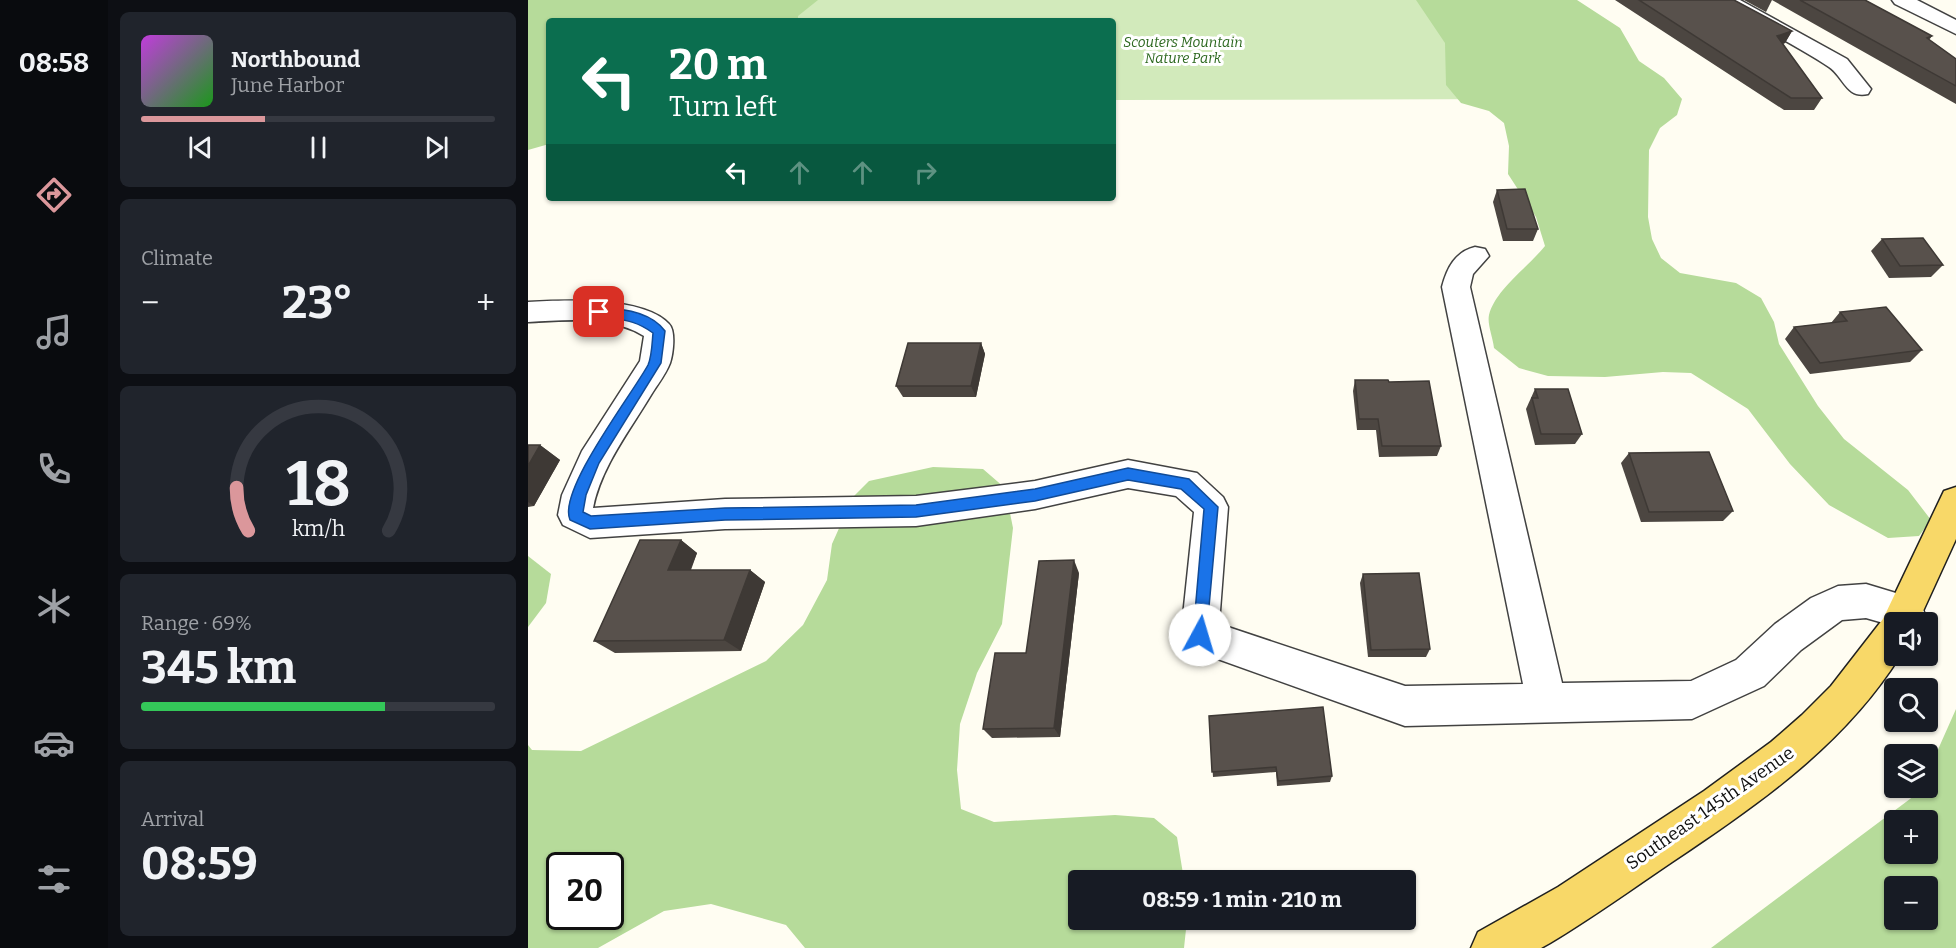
<!DOCTYPE html>
<html lang="en">
<head>
<meta charset="utf-8">
<style>
	:root { --surface:#171b24; --page:#20242c; --text:#f1f3f6; --muted:#9ea1a6; --line:#363941; --accent:#db979b }
	body { margin:0; font-family:Bitter,serif; background:var(--page); color:var(--text); height:100vh; display:flex; flex-direction:column; font-size:22px; white-space:nowrap }
	* { box-sizing:border-box; margin:0 }
	p { font-size:20px; color:var(--muted) }
	.icon { flex:none; width:33px; height:33px; fill:none; stroke:currentColor; stroke-width:2; stroke-linecap:round; stroke-linejoin:round }
	.map { position:relative; flex:1; overflow:hidden }
	.panel { display:flex; flex-direction:column; gap:12px; padding:12px; background:#0d0f14; width:420px }
	.panel>* { flex:none }
	.banner { position:absolute; left:18px; top:18px; width:570px; height:183px; border-radius:6px; box-shadow:0 2px 4px #0004; background:#0b6e4f; color:#fff; overflow:hidden }
	.fabs { position:absolute; left:1356px; top:612px; display:grid; gap:12px }
	.fabs a { display:grid; place-items:center; width:54px; height:54px; border-radius:6px; background:var(--surface); box-shadow:0 2px 4px #0004; font-size:30px }
	.speed { position:absolute; left:18px; top:852px; display:flex; gap:12px; font-size:30px; font-weight:700; text-align:center }
	.speed>* { display:grid; place-content:center; width:78px; height:78px; border-radius:50%; background:var(--surface); box-shadow:0 2px 4px #0004; line-height:1 }
	.speed .limit { border:3px solid #111; border-radius:9px; background:#fff; color:#111 }
	.pin { position:absolute; display:grid; place-items:center; width:51px; height:51px; color:#fff; margin:-26px; border-radius:12px; box-shadow:0 3px 9px #0006 }
	.me { position:absolute; width:66px; margin:-33px; rotate:6deg; stroke-linejoin:round; filter:drop-shadow(0 0 4px #0008) }
	.turn { display:flex; align-items:center; gap:21px; height:126px; padding:0 24px; font-size:27px }
	.turn .icon { width:78px; height:78px; stroke-width:2.5 }
	.turn b { display:block; font-size:42px; line-height:51px }
	.lanes { display:flex; align-items:center; height:57px; padding:0 24px; background:#0003; justify-content:center; gap:30px; direction:ltr }
	.lanes .off { opacity:.35 }
	.big { font-size:45px; font-weight:700; line-height:1.1 }
	.panel .card { flex:1; display:flex; flex-direction:column; justify-content:center; gap:9px; min-width:0; padding:0 21px; border-radius:9px; background:var(--page) }
	.panel .dial { align-items:center; gap:0 }
	.dial svg { height:156px; overflow:visible; fill:none; stroke:var(--line); stroke-width:7; stroke-linecap:round; text-anchor:middle }
	.dial text { fill:var(--text); stroke:none }
	.song { display:flex; align-items:center; gap:18px }
	.cover { width:72px; height:72px; border-radius:9px; background:linear-gradient(135deg,hsl(290 70% 55%),hsl(120 70% 35%)) }
	.played { height:6px; border-radius:3px; background:linear-gradient(90deg,var(--accent) 35%,var(--line) 35%) }
	.keys { display:flex; justify-content:space-around; direction:ltr }
	.heat { display:flex; justify-content:space-between; align-items:center; font-size:33px; direction:ltr }
	.charge { height:9px; border-radius:4px; background:linear-gradient(90deg,#34c759 69%,var(--line) 0) }
	.trip { position:absolute; left:540px; top:870px; width:348px; height:60px; border-radius:6px; background:var(--surface); box-shadow:0 2px 4px #0004; font-weight:700; line-height:60px; text-align:center }
	main { display:flex; flex:1; min-height:0 }
	.dock { display:flex; flex-direction:column; width:108px; justify-content:space-around; align-items:center; background:#090b0e; color:var(--muted) }
	.dock .icon { width:42px; height:42px }
	.dock .on { color:var(--accent) }
	.dock b { font-size:27px; color:var(--text) }
	.map>svg:first-child { display:block }
</style>
</head>
<body>
<main>
<nav class="dock">
<b>08:58</b>
<svg class="icon on" aria-label="directions" viewBox="0 0 24 24"><path d="M12 3l9 9-9 9-9-9zM9 14v-3h6M13 9l2 2-2 2"/></svg>
<svg class="icon" aria-label="music" viewBox="0 0 24 24"><path d="M9 18V5l10-2v13"/><circle cx="6" cy="18" r="3"/><circle cx="16" cy="16" r="3"/></svg>
<svg class="icon" aria-label="phone" viewBox="0 0 24 24"><path d="M5 4h4l2 5-3 2q2 4 5 5l2-3 5 2v4C11 20 4 13 5 4z"/></svg>
<svg class="icon" aria-label="climate" viewBox="0 0 24 24"><path d="M12 3v18M4 7l16 10M4 17L20 7"/></svg>
<svg class="icon" aria-label="car" viewBox="0 0 24 24"><path d="M5 17H2v-5l4-1 3-4h7l3 4 3 1v5h-3M9 17h6M6 11h13"/><circle cx="7" cy="17" r="2"/><circle cx="17" cy="17" r="2"/></svg>
<svg class="icon" aria-label="filters" viewBox="0 0 24 24"><path d="M4 7h16M4 17h16"/><circle cx="9" cy="7" r="2"/><circle cx="15" cy="17" r="2"/></svg>
</nav>
<section class="panel">
<div class="card">
<div class="song"><i class="cover"></i><div><b>Northbound</b><p>June Harbor</p></div></div>
<div class="played"></div>
<div class="keys"><svg class="icon" aria-label="previous" viewBox="0 0 24 24"><path d="M18 5L8 12l10 7zM5 5v14"/></svg><svg class="icon" aria-label="pause" viewBox="0 0 24 24"><path d="M8 5v14M16 5v14"/></svg><svg class="icon" aria-label="next" viewBox="0 0 24 24"><path d="M6 5l10 7-10 7zM19 5v14"/></svg></div>
</div>
<div class="card"><p>Climate</p>
<div class="heat"><a>−</a><b class="big">23°</b><a>+</a></div>
</div>
<div class="card dial"><svg viewBox="0 0 100 80">
<path d="M14 69A42 42 0 1 1 86 69"/>
<path d="M14 69A42 42 0 0 1 8 47" stroke="#db979b"/>
<text x="50" y="56" font-size="32" font-weight="700">18</text>
<text x="50" y="72" font-size="11">km/h</text>
</svg></div>
<div class="card"><p>Range · 69%</p><b class="big">345 km</b><div class="charge"></div></div>
<div class="card"><p>Arrival</p><b class="big">08:59</b></div>
</section>
<div class="map">
<svg width="1428" height="948" viewBox="0 0 1428 948">
	<rect width="100%" height="100%" fill="#fffdf2"/>
	<polygon fill="#d2eabb" points="0,0 944,0 1025,99 585,100 585,21 21,21"/>
	<g fill="#b6db9a" fill-rule="evenodd">
		<polygon points="0,0 290,0 270,16 270,21 21,21 21,144 0,150"/>
		<path d="M888,0H1049L1092,28L1111,61L1136,78L1154,99L1149,115L1132,128L1121,150L1120,217L1124,239L1133,258L1152,273L1208,283L1233,298L1246,322L1251,344L1290,406L1316,439L1380,490L1403,520L1391,536L1360,538L1301,505L1262,464L1220,409L1163,373L1135,372L1077,377L1020,376L991,368L966,348C965,338 959,324 961,315C967,290 1000,267 1017,246L1008,217L980,174L981,146L976,123L961,111L933,103L918,85L917,43Z"/>
		<path d="M405,467L455,469L477,488L485,528L474,624L449,673L432,724L429,770L433,809L466,822L587,815L626,818L649,837L656,880H550V920H659L656,948H277L258,925L183,904L136,911L70,948H0V745L4,750L53,751L238,661L275,625L299,580L304,544L325,497L341,481ZM32,866H82V916H32Z"/>
		<polygon points="0,556 23,574 18,603 0,627"/>
		<path d="M1428,709V948H1183L1390,793L1393,788H1400V772ZM1400,820V854H1366V820ZM1366,886H1400V920H1366Z"/>
	</g>
	<g fill="none" stroke-linecap="round" stroke-linejoin="round">
		<g stroke="#424242" stroke-width="3">
			<g id="minor">
				<path d="M1187,0H1212L1319,59L1343,89L1340,94C1318,99 1316,77 1301,67C1266,44 1227,25 1190,4Z"/>
				<polygon points="1364,0 1389,0 1428,20 1428,34 1367,4"/>
				<path d="M947,247L957,249L961,256L945,274L942,287L1034,683L1163,681L1208,660L1247,624L1283,598L1310,586L1338,584L1391,600L1396,612L1392,622H1366V626L1338,618L1314,620L1273,650L1236,686L1164,719L877,726L659,648L653,635L666,512L648,496L600,488L507,509L388,526L197,529L62,538L35,525L30,515L34,495L54,451L112,361L116,336C82,315 38,320 0,322V302C35,300 115,296 141,324C148,331 145,354 142,363C138,374 129,385 123,395C102,430 73,467 65,508L197,499L388,496L507,481L600,460L669,473L695,497L700,507L691,624L877,686L995,684L914,287C919,268 927,252 947,247Z"/>
			</g>
		</g>
		<g stroke="#202020" stroke-width="3">
			<path id="major" d="M1428,487V539L1390,622H1366V656H1372C1316,745 1231,804 1144,862C1104,889 1064,918 1022,943L1013,948H943L950,932L1030,887L1176,791L1243,742L1274,715L1303,686L1355,619L1416,491Z"/>
		</g>
		<use href="#minor" fill="#fff" fill-rule="evenodd"/>
		<use href="#major" fill="#f8d868" fill-rule="evenodd"/>
	</g>
	<g fill="#4c4641">
		<polygon points="1087,0 1206,0 1264,31 1257,43 1255,44 1294,98 1286,110 1256,110"/>
		<polygon points="1216,0 1337,0 1404,36 1401,40 1428,59 1428,104 1244,0 1238,12"/>
		<polygon points="969,190 1010,229 1005,241 975,241 965,202"/>
		<polygon points="1354,239 1415,265 1403,277 1361,278 1343,251"/>
		<polygon points="1312,312 1394,350 1382,362 1282,374 1257,339 1266,327 1303,323"/>
		<polygon points="453,343 457,354 448,397 375,397 368,386"/>
		<polygon points="827,380 861,382 913,446 909,456 851,457 848,430 829,430 825,391"/>
		<polygon points="1007,389 1054,434 1047,444 1007,445 998,409"/>
		<polygon points="0,445 12,445 32,460 6,506 0,507"/>
		<polygon points="1101,453 1205,511 1195,521 1113,522 1093,463"/>
		<polygon points="153,540 169,553 163,570 222,570 237,582 213,651 87,653 66,641"/>
		<polygon points="551,573 532,737 464,738 455,729 498,653"/>
		<polygon points="835,574 902,649 898,657 840,657 832,583"/>
		<polygon points="681,716 804,776 802,782 749,786 748,772 685,777"/>
	</g>
	<g fill="#3e3935">
		<polygon points="1264,31 1257,43 1242,48 1249,36"/>
		<polygon points="453,343 457,354 448,397 443,386"/>
		<polygon points="12,445 32,460 6,506 0,502 0,466"/>
		<polygon points="153,540 169,553 157,583 140,570"/>
		<polygon points="546,560 551,573 532,737 526,728"/>
		<polygon points="222,570 237,582 213,651 196,640"/>
	</g>
	<g fill="#58514c" stroke="#3e3935" stroke-width="1.5">
		<polygon points="1111,0 1206,0 1264,31 1249,36 1294,98 1263,98"/>
		<polygon points="1272,0 1337,0 1404,36 1399,38 1428,59 1428,86"/>
		<polygon points="997,189 1010,229 979,229 969,190"/>
		<polygon points="1395,238 1415,265 1372,266 1354,239"/>
		<polygon points="1358,307 1394,350 1292,363 1266,327 1319,321 1312,312"/>
		<polygon points="380,343 453,343 443,386 368,386"/>
		<polygon points="827,380 860,380 861,382 901,381 913,446 854,446 850,419 831,419"/>
		<polygon points="1007,389 1040,389 1054,434 1013,434 1004,398 1010,398"/>
		<polygon points="0,445 12,445 0,466"/>
		<polygon points="1181,452 1205,511 1121,512 1101,453"/>
		<polygon points="112,540 153,540 140,570 222,570 196,640 66,641"/>
		<polygon points="546,560 526,728 455,729 467,653 498,653 511,561"/>
		<polygon points="891,573 902,649 843,650 835,574"/>
		<polygon points="795,707 804,776 750,781 748,767 684,772 681,716"/>
	</g>
	<path fill="#1a73e8" stroke="#114b97" stroke-width="1.5" d="M71,308C93,308 123,312 137,331L133,363L71,463L58,495L55,512L63,516L197,508L388,505L507,489L600,468L661,479L690,507L678,640L672,642L667,640L665,635L676,509L653,489L600,480L507,501L388,517L197,520L62,529L42,520C29,491 105,393 120,365C124,356 124,343 125,333C103,317 90,321 67,315L65,312Z"/>
	<g text-anchor="middle" stroke-width="6" stroke-linejoin="round" paint-order="stroke">
		<g font-size="14" font-style="italic" fill="#2c681f" stroke="#fff">
			<text x="655" y="47">Scouters Mountain<tspan x="655" dy="16">Nature Park</tspan></text>
		</g>
		<g font-size="18" fill="#0f0f0f" stroke="#fff">
			<text transform="translate(1182 808) rotate(-35)" y="6">Southeast 145th Avenue</text>
		</g>
	</g>
</svg>
<div class="fabs">
<a><svg class="icon" aria-label="sound" viewBox="0 0 24 24"><path d="M4 9h4l5-4v14l-5-4H4zM17 9q2 3 0 6"/></svg></a>
<a><svg class="icon" aria-label="search" viewBox="0 0 24 24"><circle cx="10" cy="10" r="6"/><path d="M15 15l6 6"/></svg></a>
<a><svg class="icon" aria-label="layers" viewBox="0 0 24 24"><path d="M12 4l9 5-9 5-9-5zM3 14l9 5 9-5"/></svg></a>
<a>+</a>
<a>−</a>
</div>
<div class="speed"><div class="limit">20</div></div>
<div class="pin" style="left:71px;top:312px;background:#d93025"><svg class="icon" aria-label="arrive" viewBox="0 0 24 24"><path d="M6 21V4h12l-3 4 3 4H6"/></svg></div>
<svg class="me" style="left:672px;top:635px" viewBox="-20 -20 40 40"><circle r="19" fill="#fff"/><path d="M0-13L10 11 0 6-10 11z" fill="#1a73e8"/></svg>
<div class="trip">08:59 · 1 min · 210 m</div>
<div class="banner">
<div class="turn"><svg class="icon" aria-label="left" viewBox="0 0 24 24"><path d="M17 20v-9H6M10 6l-5 5 5 5"/></svg><div><b>20 m</b>Turn left</div></div>
<div class="lanes"><svg class="icon" aria-label="left" viewBox="0 0 24 24"><path d="M17 20v-9H6M10 6l-5 5 5 5"/></svg><svg class="icon off" aria-label="ahead" viewBox="0 0 24 24"><path d="M12 20V5M6 11l6-6 6 6"/></svg><svg class="icon off" aria-label="ahead" viewBox="0 0 24 24"><path d="M12 20V5M6 11l6-6 6 6"/></svg><svg class="icon off" aria-label="right" viewBox="0 0 24 24"><path d="M7 20v-9h11M14 6l5 5-5 5"/></svg></div>
</div>
</div>
</main>
</body>
</html>
